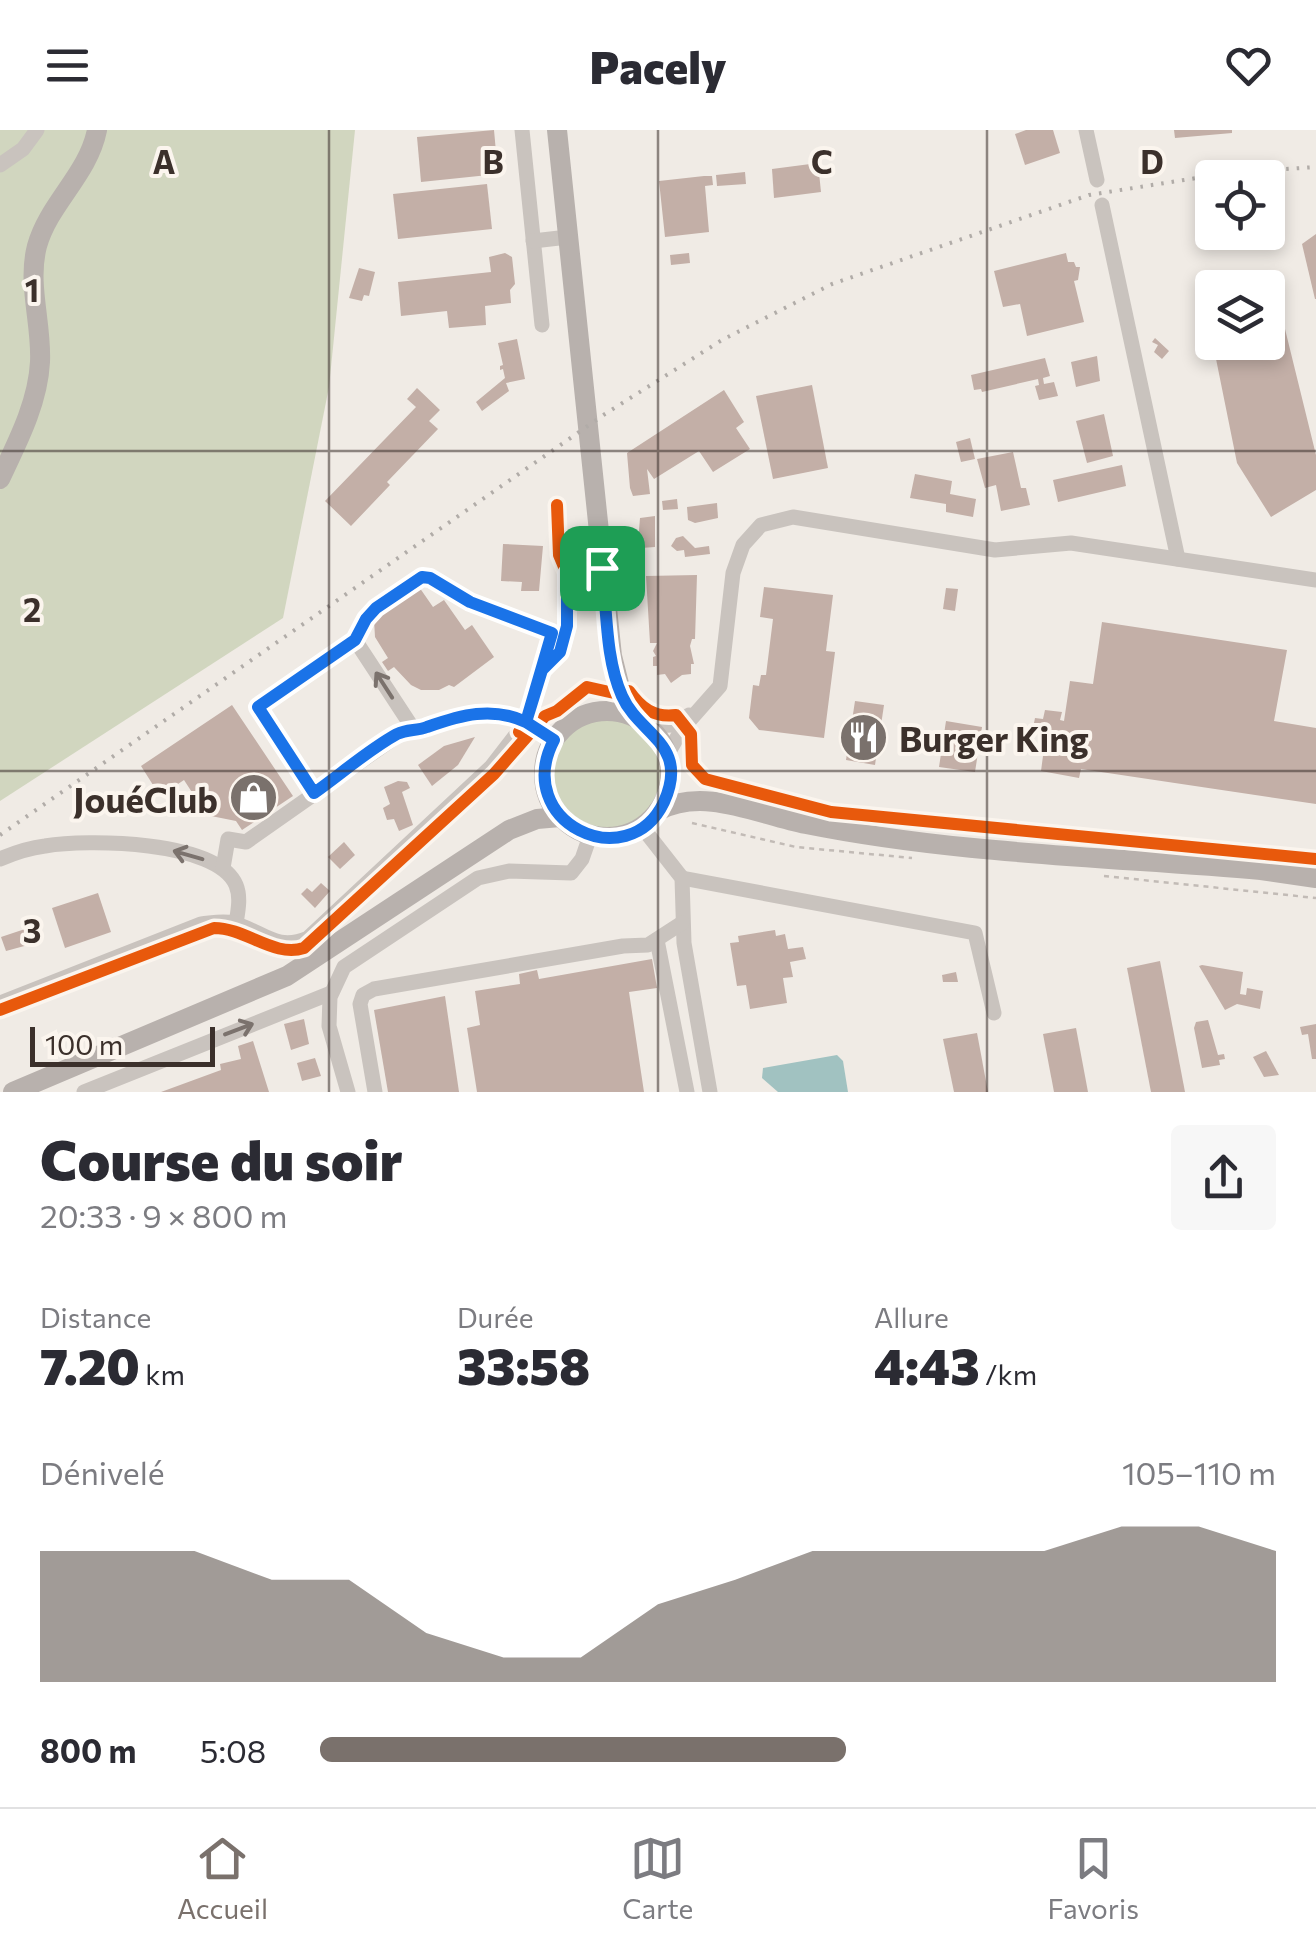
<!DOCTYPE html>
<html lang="fr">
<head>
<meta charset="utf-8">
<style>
  body { margin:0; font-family:Commissioner,sans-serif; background:#f7f7f7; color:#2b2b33; height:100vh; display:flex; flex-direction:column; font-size:38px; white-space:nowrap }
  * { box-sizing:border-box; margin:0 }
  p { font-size:32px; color:#7c7c81 }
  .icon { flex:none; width:55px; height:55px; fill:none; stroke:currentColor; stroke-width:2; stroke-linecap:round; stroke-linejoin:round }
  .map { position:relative; height:962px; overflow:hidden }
  .side { display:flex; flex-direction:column; background:#fff; flex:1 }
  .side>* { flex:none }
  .tools { position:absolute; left:1195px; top:30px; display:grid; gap:20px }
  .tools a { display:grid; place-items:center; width:90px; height:90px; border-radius:10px; background:#fff; box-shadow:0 5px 15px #0003; font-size:50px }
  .scale { position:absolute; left:30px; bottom:25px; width:185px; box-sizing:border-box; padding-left:10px; border:5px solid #3b302b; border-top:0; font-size:28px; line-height:35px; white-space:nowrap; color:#3b302b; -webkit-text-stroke:8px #fbf5ee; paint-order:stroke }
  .pin { position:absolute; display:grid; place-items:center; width:85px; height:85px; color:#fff; margin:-42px; border-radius:20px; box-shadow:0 5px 15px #0006 }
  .round { display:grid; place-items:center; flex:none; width:105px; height:105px; border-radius:10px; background:#f7f7f7 }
  .summary { display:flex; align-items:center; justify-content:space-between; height:170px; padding:0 40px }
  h1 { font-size:55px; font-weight:800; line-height:75px }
  .stats { display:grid; grid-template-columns:repeat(3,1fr); gap:15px; height:170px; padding:10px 40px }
  .stats div { display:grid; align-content:center }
  .stats b { font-size:50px; font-weight:800 }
  .stats small { font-size:28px; font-weight:400 }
  .stats p { font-size:28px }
  .chart { height:280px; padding:20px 40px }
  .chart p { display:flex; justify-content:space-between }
  .chart svg { width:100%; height:180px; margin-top:10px; fill:#7a716c; opacity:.7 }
  ul { padding:0 40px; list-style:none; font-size:32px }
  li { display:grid; grid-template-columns:160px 120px 1fr; align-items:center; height:75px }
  li i { height:25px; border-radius:12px; background:#7a716c }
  header { display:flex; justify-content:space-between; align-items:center; height:130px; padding:0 40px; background:#fff; font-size:45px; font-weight:800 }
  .tab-bar { display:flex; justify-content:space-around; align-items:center; height:140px; border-top:2px solid #e1e1e2; background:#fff; font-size:28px; color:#7c7c81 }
  .tab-bar a { display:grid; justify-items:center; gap:5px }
  .tab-bar .on { color:#7a716c }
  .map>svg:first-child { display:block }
  .green { fill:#d1d6bf }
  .water { fill:#a1c2c1 }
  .building { fill:#c3afa7 }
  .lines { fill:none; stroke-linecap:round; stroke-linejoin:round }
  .path { stroke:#c2bbb6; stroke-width:2.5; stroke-dasharray:5 5; stroke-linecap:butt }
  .minor { stroke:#c9c3be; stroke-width:15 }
  .major { stroke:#b8b1ad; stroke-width:20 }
  .rail { stroke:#b1aca8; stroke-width:4; stroke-dasharray:2.5 8; stroke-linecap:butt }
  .cycleway-casing { stroke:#fbf5ee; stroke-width:19 }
  .cycleway { stroke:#e8590c; stroke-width:12 }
  .oneway { stroke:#7b726d }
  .route-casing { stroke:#fff; stroke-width:20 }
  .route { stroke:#1a73e8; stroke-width:12 }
  .grid { fill:none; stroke:#3b302b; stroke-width:2.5; stroke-opacity:0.55 }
  .labels { text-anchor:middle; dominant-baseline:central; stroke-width:8; stroke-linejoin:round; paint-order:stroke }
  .poi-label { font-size:35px; font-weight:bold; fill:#3b302b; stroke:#fbf5ee; text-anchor:start }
  .grid-label { font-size:32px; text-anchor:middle; font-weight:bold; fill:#3b302b; stroke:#fbf5ee; stroke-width:8; stroke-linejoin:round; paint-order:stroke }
</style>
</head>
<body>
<header><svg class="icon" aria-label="menu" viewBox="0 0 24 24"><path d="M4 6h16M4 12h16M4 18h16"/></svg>Pacely<svg class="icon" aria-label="heart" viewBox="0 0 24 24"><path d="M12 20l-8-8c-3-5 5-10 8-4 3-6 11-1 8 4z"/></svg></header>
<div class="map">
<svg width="1316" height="962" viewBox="0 0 1316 962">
  <rect width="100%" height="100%" fill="#f0ebe5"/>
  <g class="green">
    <path d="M 0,0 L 355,0 L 329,257 L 283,488 L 0,671 Z"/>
    <circle cx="606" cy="644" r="54"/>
  </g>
  <path class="water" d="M 837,925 L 843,931 L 848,962 L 778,962 L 762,948 L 763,938 Z"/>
  <g class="building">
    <path d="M 494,0 L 498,44 L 421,52 L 417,7 Z"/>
    <path d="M 1026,0 L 1053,0 L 1060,23 L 1025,35 L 1015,4 Z"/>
    <path d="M 1174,0 L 1232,0 L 1232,3 L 1175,8 Z"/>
    <path d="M 818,33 L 821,62 L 774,68 L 772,39 Z"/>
    <path d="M 745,42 L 746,54 L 717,56 L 716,45 Z"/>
    <path d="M 704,46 L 712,46 L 713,55 L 705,56 L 709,102 L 665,107 L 659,51 Z"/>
    <path d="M 487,54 L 492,99 L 398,109 L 393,64 Z"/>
    <path d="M 1316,104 L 1316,169 L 1315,169 L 1302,114 Z"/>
    <path d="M 505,123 L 512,127 L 515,154 L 510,160 L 511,173 L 485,176 L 486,195 L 449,198 L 447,181 L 401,186 L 398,152 L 491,142 L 489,127 Z"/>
    <path d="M 689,123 L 690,133 L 671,135 L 670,125 Z"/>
    <path d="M 1066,123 L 1068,132 L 1074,132 L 1076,137 L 1080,137 L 1078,150 L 1074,151 L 1084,192 L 1027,206 L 1020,174 L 1003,177 L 994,141 Z"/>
    <path d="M 359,138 L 375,142 L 369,166 L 364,165 L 362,171 L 349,168 Z"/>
    <path d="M 1285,199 L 1316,325 L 1316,360 L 1271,387 L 1237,333 L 1214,219 L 1236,212 L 1268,212 L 1268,204 Z"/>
    <path d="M 1155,208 L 1169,221 L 1162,229 L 1154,222 L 1158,215 L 1152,212 Z"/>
    <path d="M 517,209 L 525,249 L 506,253 L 509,261 L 482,281 L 476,272 L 505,248 L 503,239 L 500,240 L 500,236 L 503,235 L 498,213 Z"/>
    <path d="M 1097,226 L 1100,251 L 1076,257 L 1071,232 Z"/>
    <path d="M 1045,228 L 1050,246 L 1043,248 L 1044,254 L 1054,252 L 1058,266 L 1039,270 L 1035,256 L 1039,255 L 1038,249 L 982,262 L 981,259 L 974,260 L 971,245 Z"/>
    <path d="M 812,255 L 828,338 L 773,349 L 756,266 Z"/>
    <path d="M 417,258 L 440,280 L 429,291 L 438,299 L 387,352 L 390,355 L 351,396 L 325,371 L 416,277 L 407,269 Z"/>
    <path d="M 724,260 L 744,292 L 736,298 L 750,319 L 713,342 L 699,321 L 654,349 L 647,339 L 650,364 L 633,366 L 630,358 L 627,323 Z"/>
    <path d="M 1104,284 L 1113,326 L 1087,333 L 1076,291 Z"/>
    <path d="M 970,308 L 975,329 L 961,332 L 956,312 Z"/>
    <path d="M 1013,322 L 1021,358 L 1026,358 L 1030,375 L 1001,381 L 996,355 L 985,358 L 977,329 Z"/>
    <path d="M 1122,335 L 1126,356 L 1058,372 L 1053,350 Z"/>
    <path d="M 915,344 L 952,351 L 950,364 L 976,369 L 973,387 L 946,382 L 946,374 L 910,368 Z"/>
    <path d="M 677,369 L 678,379 L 663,380 L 662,371 Z"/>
    <path d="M 717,373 L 718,388 L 695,393 L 688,390 L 687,377 Z"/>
    <path d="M 655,386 L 655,417 L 641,418 L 638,413 L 640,388 Z"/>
    <path d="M 683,406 L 695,418 L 709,416 L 710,424 L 685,427 L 684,420 L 677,421 L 671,416 L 676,408 Z"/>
    <path d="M 503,414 L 543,416 L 539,461 L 521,461 L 522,452 L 501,451 Z"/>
    <path d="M 697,445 L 695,509 L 692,509 L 690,516 L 694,534 L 691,534 L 691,544 L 682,545 L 671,553 L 665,544 L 657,545 L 657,536 L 653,536 L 653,527 L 656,526 L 653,521 L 657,513 L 650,513 L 646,446 Z"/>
    <path d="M 417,454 L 433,477 L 444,470 L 465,500 L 472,495 L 494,527 L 454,557 L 449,555 L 439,560 L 421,560 L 411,555 L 394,537 L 388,541 L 382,532 L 388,528 L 375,507 L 374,490 Z"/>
    <path d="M 764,457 L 833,465 L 826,521 L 835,522 L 824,608 L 759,600 L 749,588 L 753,555 L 759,556 L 761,545 L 766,545 L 773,489 L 760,487 Z"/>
    <path d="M 946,458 L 958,459 L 955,481 L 943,479 Z"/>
    <path d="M 1102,492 L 1287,520 L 1274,591 L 1316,598 L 1316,674 L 1081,639 L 1079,648 L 1041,641 L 1045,611 L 1040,611 L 1042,599 L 1033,598 L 1035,588 L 1043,589 L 1045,580 L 1062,582 L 1060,590 L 1064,591 L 1070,551 L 1093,554 Z"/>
    <path d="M 855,571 L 884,575 L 875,635 L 846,630 Z"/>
    <path d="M 232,575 L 293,666 L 242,700 L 236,691 L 196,683 L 189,675 L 197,670 L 184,650 L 160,666 L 141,636 Z"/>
    <path d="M 946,591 L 982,597 L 975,642 L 939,637 Z"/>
    <path d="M 475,607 L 458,635 L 432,656 L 418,635 L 444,616 Z"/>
    <path d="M 398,651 L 407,652 L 410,658 L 402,662 L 413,695 L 399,701 L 394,689 L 387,690 L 383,678 L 390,674 L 384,657 Z"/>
    <path d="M 344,712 L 355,725 L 340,739 L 328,727 Z"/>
    <path d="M 321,753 L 330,761 L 315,778 L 301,764 L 307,758 L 312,762 Z"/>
    <path d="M 98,763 L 111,802 L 65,818 L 52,778 Z"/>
    <path d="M 34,796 L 39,812 L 6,821 L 1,807 Z"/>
    <path d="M 775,800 L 776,806 L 785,804 L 788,819 L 803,817 L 806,829 L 790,832 L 793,847 L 783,848 L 787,873 L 750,879 L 746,855 L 737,856 L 730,813 L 739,812 L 738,806 Z"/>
    <path d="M 652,829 L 657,858 L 629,862 L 644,962 L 477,962 L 467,898 L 480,895 L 475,861 L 520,854 L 519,844 L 537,840 L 539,849 Z"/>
    <path d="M 1160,831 L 1185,962 L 1151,962 L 1127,838 Z"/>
    <path d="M 1202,835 L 1243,842 L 1240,864 L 1246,865 L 1247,858 L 1263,861 L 1260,879 L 1237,874 L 1225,880 L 1199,836 Z"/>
    <path d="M 956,842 L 958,852 L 943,852 L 942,845 Z"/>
    <path d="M 445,866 L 459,962 L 388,962 L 374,880 Z"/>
    <path d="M 304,889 L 309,914 L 291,920 L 284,894 Z"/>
    <path d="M 1208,890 L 1218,925 L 1224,924 L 1225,929 L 1219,930 L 1220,935 L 1202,938 L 1194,898 L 1196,892 Z"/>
    <path d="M 1316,894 L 1316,929 L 1312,929 L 1308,904 L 1302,905 L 1300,897 Z"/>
    <path d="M 1076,898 L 1088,962 L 1054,962 L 1043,904 Z"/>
    <path d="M 977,903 L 988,962 L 954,962 L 943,909 Z"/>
    <path d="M 253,911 L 269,962 L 161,962 L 221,940 L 220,934 L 241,929 L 238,916 Z"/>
    <path d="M 1266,921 L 1279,945 L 1264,947 L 1253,927 Z"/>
    <path d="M 315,928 L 321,946 L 302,951 L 297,933 Z"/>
  </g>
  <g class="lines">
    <g class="path">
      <path d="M 692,693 L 796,717 L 912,728"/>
      <path d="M 1104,746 L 1316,768"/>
    </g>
    <g class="minor">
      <path d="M 522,0 L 542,195"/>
      <path d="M 1086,0 L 1097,50"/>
      <path d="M 0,35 L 23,19 L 37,0"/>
      <path d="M 1102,75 L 1178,429"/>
      <path d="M 533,111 L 568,107"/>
      <path d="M 567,444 L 602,437"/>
      <path d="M 355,510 L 414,600"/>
      <path d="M 648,596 L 673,595 L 689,585"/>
      <path d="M 667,625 L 682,599 L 720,556 L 733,443 L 743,415 L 761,395 L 793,387 L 995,420 L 1071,413 L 1316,450"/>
      <path d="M 314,663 L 258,577 L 355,510 L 366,489 L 376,478 L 422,447 L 430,448 L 470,472 L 552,503 L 542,540"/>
      <path d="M 642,697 L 682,748 L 684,813 L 710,962"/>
      <path d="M 0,729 C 14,723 29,718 45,716 C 86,709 217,710 236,755 C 241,767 238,781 236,793"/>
      <path d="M 223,738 L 228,709 L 246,712 L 404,601 C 424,599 439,590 457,586 C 495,577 523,589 554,610"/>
      <path d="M 682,748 L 975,803 L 994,883"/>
      <path d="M 657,810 L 687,962"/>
      <path d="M 0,873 L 201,794 C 212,793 223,790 233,793 C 263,801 276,822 308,808 L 491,637 L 526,592 L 542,540 L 560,523 L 567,496 L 567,444 L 559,425 L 557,375"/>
      <path d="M 84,962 L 331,863"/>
      <path d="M 348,962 L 329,896 L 330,867 L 344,837 L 478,748 L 509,741 L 571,743 L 582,729 L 590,706"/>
      <path d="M 375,962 L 360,874 L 363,865 L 374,859 L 623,816 L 648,815 L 682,793"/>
    </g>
    <g class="major">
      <path d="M 557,0 L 612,526 L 622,566 L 640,590"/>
      <path d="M 0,349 C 17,313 38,273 40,232 C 42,194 27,154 37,116 C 49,73 88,45 97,0"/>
      <circle cx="607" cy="644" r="63"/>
      <path d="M 658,681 C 704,656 759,685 806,694 C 955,724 1110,727 1261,740 L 1316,748"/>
      <path d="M 13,962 L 287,846 L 509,700 L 537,689 L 560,687"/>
    </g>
    <path class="rail" d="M 0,705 L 605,284 L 722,210 L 832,154 L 1089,65 L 1228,43 L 1316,37"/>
    <defs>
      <g id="cycleway">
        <path d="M 519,602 L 526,592 L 542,540 L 560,523 L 567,496 L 567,444 L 559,425 L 557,375"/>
        <path d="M 0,880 L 214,798 C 246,798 274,828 304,818 L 494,644 L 545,586 L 557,581 L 587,557 L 614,563 L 629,561 C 641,578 654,588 676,585 L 691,604 L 692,635 L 705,649 L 831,682 L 1316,729"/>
      </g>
    </defs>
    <use href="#cycleway" class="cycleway-casing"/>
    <use href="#cycleway" class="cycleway"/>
  </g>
  <defs><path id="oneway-shaft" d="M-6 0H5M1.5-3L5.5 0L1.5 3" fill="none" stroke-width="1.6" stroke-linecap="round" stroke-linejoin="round" transform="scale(2.5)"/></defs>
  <g class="oneway">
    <use href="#oneway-shaft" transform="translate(384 555) rotate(-123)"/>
    <use href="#oneway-shaft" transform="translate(188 725) rotate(-164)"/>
    <use href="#oneway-shaft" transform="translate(239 899) rotate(-21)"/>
  </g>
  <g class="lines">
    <defs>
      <path id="route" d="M 602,438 L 567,444 L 567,496 L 560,522 L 542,540 L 526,592 C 492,576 461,585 427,597 C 417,601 407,599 397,604 C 368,620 341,644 314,663 L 258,577 L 355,510 L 366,489 L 376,478 L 422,447 L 430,448 L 470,472 L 552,503 L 526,592 L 554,610 C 511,692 628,748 664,672 C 690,614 639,605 622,566 C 605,528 607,478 602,438"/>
    </defs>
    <use href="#route" class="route-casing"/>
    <use href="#route" class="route"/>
  </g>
  <path class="grid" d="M 329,0 L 329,962M 658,0 L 658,962M 987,0 L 987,962M 0,321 L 1316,321M 0,641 L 1316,641"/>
  <defs>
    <symbol id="restaurant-disc" viewBox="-11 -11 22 22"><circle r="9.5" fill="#7a716c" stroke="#fbf5ee"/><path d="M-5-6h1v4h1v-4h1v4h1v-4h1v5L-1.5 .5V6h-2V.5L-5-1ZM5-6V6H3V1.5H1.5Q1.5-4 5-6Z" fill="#fff"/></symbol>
    <symbol id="shop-disc" viewBox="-11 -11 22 22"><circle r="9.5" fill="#7a716c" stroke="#fbf5ee"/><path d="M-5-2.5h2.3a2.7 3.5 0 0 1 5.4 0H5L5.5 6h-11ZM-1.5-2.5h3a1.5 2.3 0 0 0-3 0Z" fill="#fff"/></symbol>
  </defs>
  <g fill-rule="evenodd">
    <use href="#restaurant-disc" x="836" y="580" width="55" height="55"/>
    <use href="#shop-disc" x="226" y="640" width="55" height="55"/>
  </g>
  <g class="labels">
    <g class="poi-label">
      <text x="899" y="607">Burger King</text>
      <text x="218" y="668" text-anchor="end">JouéClub</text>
    </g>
  </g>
  <g class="grid-label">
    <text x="164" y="44">A</text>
    <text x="493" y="44">B</text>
    <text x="822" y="44">C</text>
    <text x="1152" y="44">D</text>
    <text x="32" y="172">1</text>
    <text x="32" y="492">2</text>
    <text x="32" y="813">3</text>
  </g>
</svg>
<div class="tools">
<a><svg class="icon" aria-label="locate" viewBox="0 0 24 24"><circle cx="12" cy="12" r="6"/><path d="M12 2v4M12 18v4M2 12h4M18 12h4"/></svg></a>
<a><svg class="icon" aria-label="layers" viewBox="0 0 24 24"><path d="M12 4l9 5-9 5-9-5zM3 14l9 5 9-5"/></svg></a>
</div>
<div class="scale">100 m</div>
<div class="pin" style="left:602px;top:438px;background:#1e9e55"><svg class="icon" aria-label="arrive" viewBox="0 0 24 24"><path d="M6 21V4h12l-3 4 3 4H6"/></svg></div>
</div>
<section class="side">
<div class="summary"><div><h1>Course du soir</h1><p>20:33 · 9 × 800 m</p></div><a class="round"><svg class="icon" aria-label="share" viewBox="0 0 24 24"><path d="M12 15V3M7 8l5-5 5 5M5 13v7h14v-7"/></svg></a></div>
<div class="stats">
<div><p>Distance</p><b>7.20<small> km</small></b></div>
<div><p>Durée</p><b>33:58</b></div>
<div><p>Allure</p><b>4:43<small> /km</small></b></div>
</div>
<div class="chart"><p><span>Dénivelé</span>105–110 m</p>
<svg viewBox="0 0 160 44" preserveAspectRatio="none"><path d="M0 44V12L10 12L20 12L30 19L40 19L50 32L60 38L70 38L80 25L90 19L100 12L110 12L120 12L130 12L140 6L150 6L160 12V44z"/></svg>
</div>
<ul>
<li><b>800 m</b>5:08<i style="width:55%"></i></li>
</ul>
</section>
<nav class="tab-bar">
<a class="on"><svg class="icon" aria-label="home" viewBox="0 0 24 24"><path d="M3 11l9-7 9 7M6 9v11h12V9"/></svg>Accueil</a>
<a><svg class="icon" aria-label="map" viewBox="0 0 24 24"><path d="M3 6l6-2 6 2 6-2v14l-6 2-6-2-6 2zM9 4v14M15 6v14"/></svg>Carte</a>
<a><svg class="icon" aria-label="saved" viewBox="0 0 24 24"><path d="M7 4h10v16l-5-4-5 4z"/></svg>Favoris</a>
</nav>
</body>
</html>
